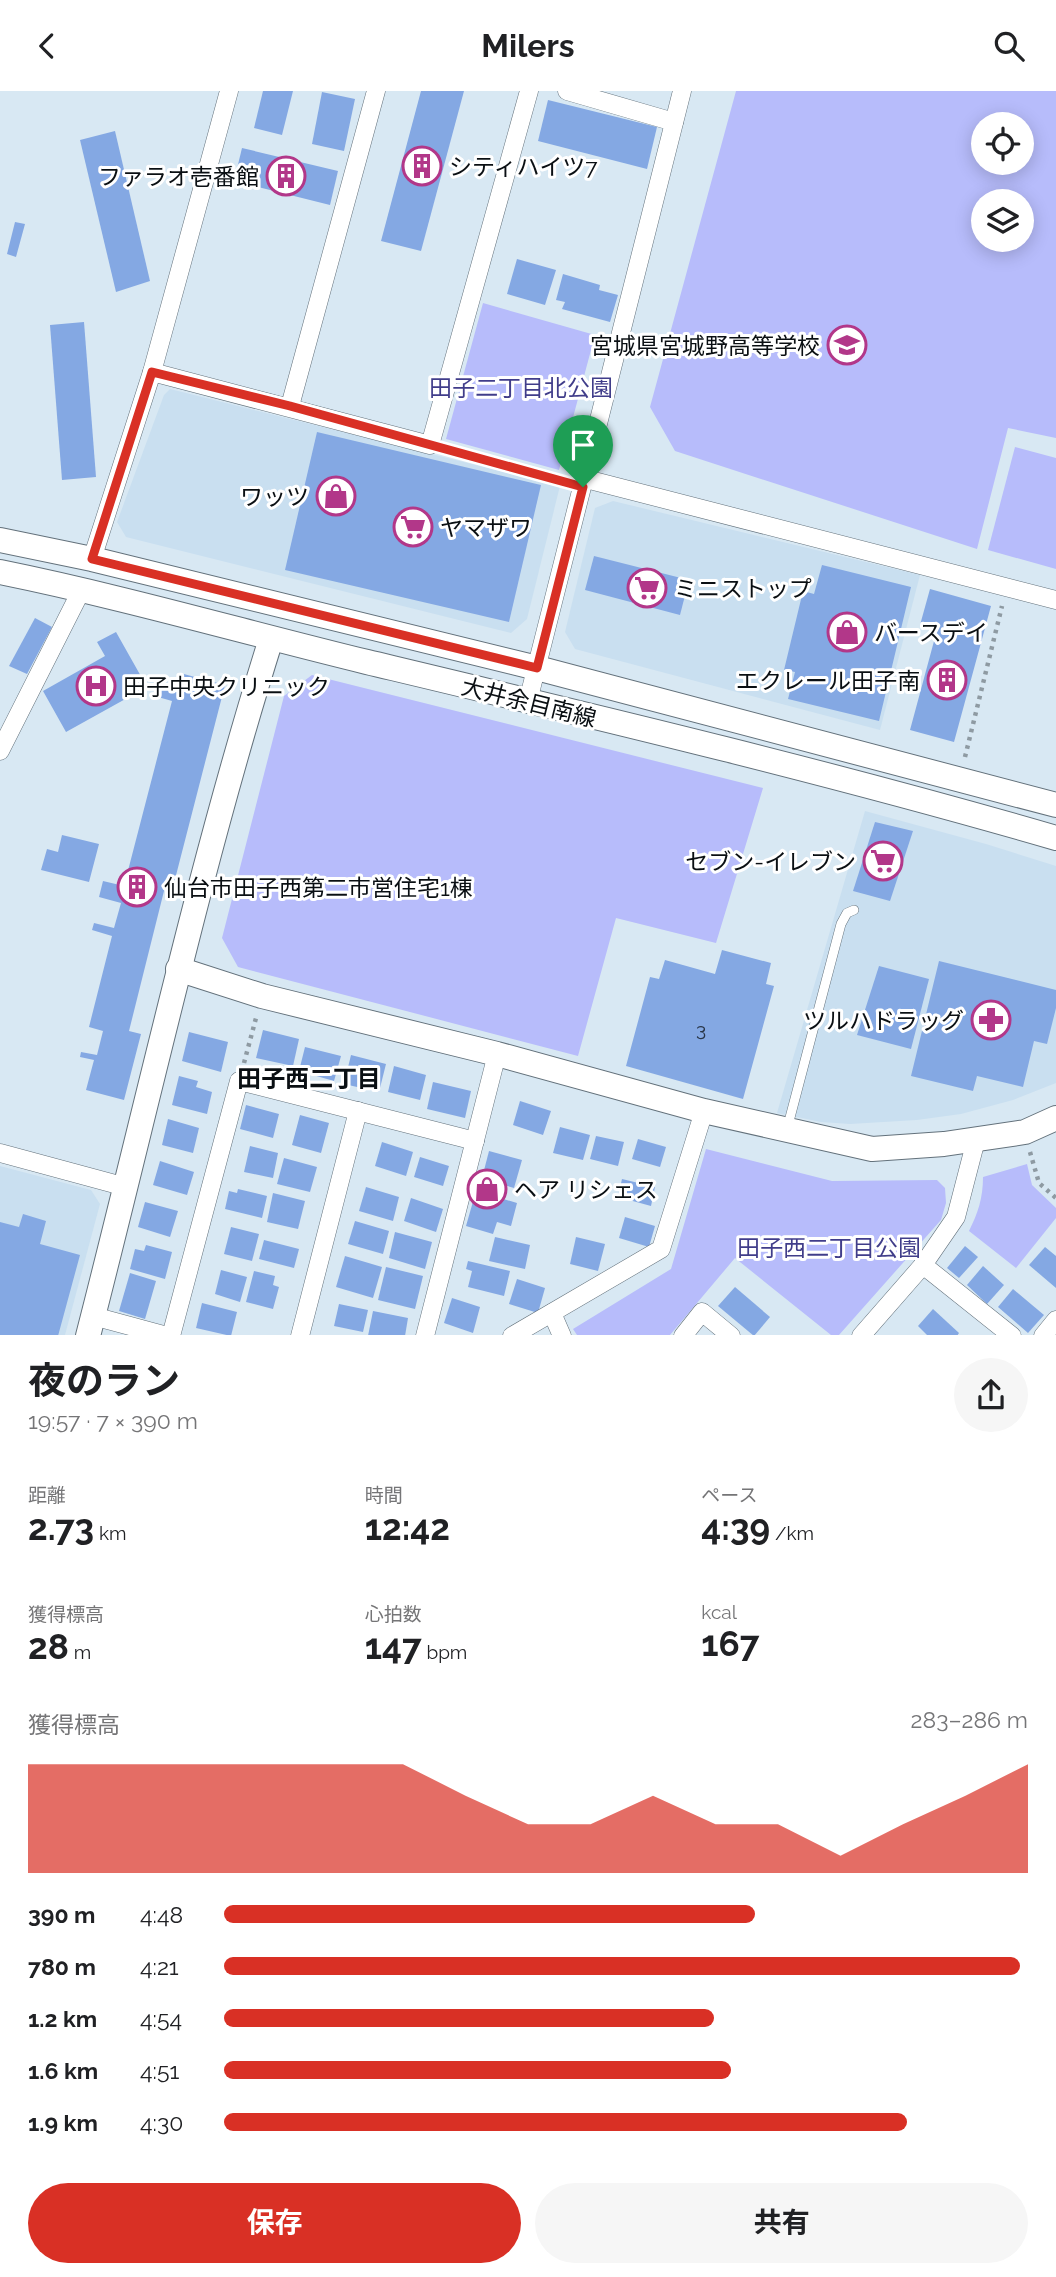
<!DOCTYPE html>
<html lang="ja">
<head>
<meta charset="utf-8">
<style>
  body { margin:0; font-family:Raleway,"Noto Sans JP",sans-serif; background:#f6f6f6; color:#202124; height:100vh; display:flex; flex-direction:column; font-size:26px; white-space:nowrap }
  * { box-sizing:border-box; margin:0 }
  p { font-size:23px; color:#757577 }
  .icon { flex:none; width:38px; height:38px; fill:none; stroke:currentColor; stroke-width:2; stroke-linecap:round; stroke-linejoin:round }
  .map { position:relative; height:1244px; overflow:hidden }
  .panel { display:flex; flex-direction:column; background:#fff; flex:1 }
  .panel>* { flex:none }
  .buttons { position:absolute; left:971px; top:21px; display:grid; gap:14px }
  .buttons a { display:grid; place-items:center; width:63px; height:63px; border-radius:50%; background:#fff; box-shadow:0 4px 18px #0003; font-size:35px }
  .pin { position:absolute; display:grid; place-items:center; width:60px; height:60px; color:#fff; margin:-72px -30px; border-radius:50% 50% 50% 0; rotate:-45deg; box-shadow:0 0 7px #0007 }
  .pin .icon { rotate:45deg }
  .round { display:grid; place-items:center; flex:none; width:74px; height:74px; border-radius:37px; background:#f6f6f6 }
  .overview { display:flex; align-items:center; justify-content:space-between; height:119px; padding:0 28px }
  h1 { font-size:38px; font-weight:700; line-height:52px }
  .stats { display:grid; grid-template-columns:repeat(3,1fr); gap:10px; height:119px; padding:7px 28px }
  .stats div { display:grid; align-content:center }
  .stats b { font-size:35px; font-weight:700 }
  .stats small { font-size:19px; font-weight:400 }
  .stats p { font-size:19px }
  .chart { height:196px; padding:14px 28px }
  .chart p { display:flex; justify-content:space-between }
  .chart svg { width:100%; height:126px; margin-top:7px; fill:#d93025; opacity:.7 }
  .cta { display:flex; gap:14px; margin-top:auto; padding:14px 28px }
  .cta a { flex:1; height:80px; border-radius:42px; background:#d93025; color:#fff; font-size:28px; font-weight:700; line-height:80px; text-align:center }
  .cta a+a { background:#f6f6f6; color:#202124 }
  ul { padding:0 28px; list-style:none; font-size:23px }
  li { display:grid; grid-template-columns:112px 84px 1fr; align-items:center; height:52px }
  li i { height:18px; border-radius:9px; background:#d93025 }
  header { display:flex; justify-content:space-between; align-items:center; height:91px; padding:0 28px; background:#fff; font-size:32px; font-weight:700 }
  .map>svg:first-child { display:block }
  .built { fill:#c9dff0 }
  .green { fill:#b7bcfb; fill-rule:evenodd }
  .building { fill:#84a8e3 }
  .lines { fill:none; stroke-linecap:round; stroke-linejoin:round }
  .lane-casing { stroke:#63717b; stroke-width:10 }
  .street-casing { stroke:#63717b; stroke-width:19 }
  .secondary-casing { stroke:#63717b; stroke-width:26 }
  .path { stroke:#8e9aa2; stroke-width:4.5; stroke-dasharray:3.5 5; stroke-linecap:butt }
  .lane { stroke:#fff; stroke-width:9 }
  .street { stroke:#fff; stroke-width:18 }
  .secondary { stroke:#fff; stroke-width:24 }
  .route-casing { stroke:#fff; stroke-width:14 }
  .route { stroke:#d93025; stroke-width:9 }
  .labels { text-anchor:middle; dominant-baseline:central; stroke-width:6; stroke-linejoin:round; paint-order:stroke }
  .number-label { font-size:19px; fill:#283547 }
  .poi-label { font-size:23px; fill:#0a0f13; stroke:#fff; text-anchor:start }
  .park-label { font-size:23px; fill:#403d8a; stroke:#fff }
  .street-label { font-size:23px; fill:#0a0f13; stroke:#fff }
  .neighbourhood-label { font-size:24px; font-weight:bold; fill:#0a0f13; stroke:#fff }
</style>
</head>
<body>
<header><svg class="icon" aria-label="back" viewBox="0 0 24 24"><path d="M15 5l-7 7 7 7"/></svg>Milers<svg class="icon" aria-label="search" viewBox="0 0 24 24"><circle cx="10" cy="10" r="6"/><path d="M15 15l6 6"/></svg></header>
<div class="map">
<svg width="1056" height="1245" viewBox="0 0 1056 1245">
  <rect width="100%" height="100%" fill="#d8e8f3"/>
  <g class="built">
    <path d="M 170,298 L 560,395 L 527,528 L 511,542 L 126,446 L 117,431 L 164,304 Z"/>
    <path d="M 613,410 L 920,484 L 880,639 L 575,558 L 565,541 L 595,417 Z"/>
    <path d="M 865,720 L 986,753 L 1056,775 L 1056,992 L 1013,1009 L 961,1023 L 917,1029 L 850,1033 L 821,1031 L 777,1022 Z"/>
    <path d="M 0,1075 L 91,1099 L 100,1113 L 65,1244 L 0,1244 Z"/>
  </g>
  <g class="green">
    <path d="M 736,0 L 1056,0 L 1056,347 L 1008,337 L 977,458 L 675,360 L 650,316 ZM 1022,33 L 1022,72 L 984,72 L 984,33 ZM 1022,110 L 1022,149 L 984,149 L 984,110 Z"/>
    <path d="M 483,212 L 595,244 L 559,379 L 446,348 Z"/>
    <path d="M 1015,356 L 1056,367 L 1056,478 L 988,459 Z"/>
    <path d="M 312,584 L 763,697 L 716,852 L 616,827 L 578,965 L 238,876 L 222,847 L 284,605 Z"/>
    <path d="M 706,1058 L 832,1090 L 937,1089 L 945,1097 L 946,1112 L 941,1129 L 839,1244 L 831,1244 L 735,1167 L 670,1244 L 577,1244 L 573,1238 L 671,1178 Z"/>
    <path d="M 1027,1073 L 1032,1094 L 1056,1117 L 1056,1127 L 1016,1177 L 969,1140 C 978,1122 983,1107 983,1086 Z"/>
  </g>
  <g class="building">
    <path d="M 263,0 L 293,0 L 282,44 L 254,37 Z"/>
    <path d="M 421,0 L 464,0 L 421,160 L 381,150 Z"/>
    <path d="M 322,1 L 355,8 L 344,60 L 312,53 Z"/>
    <path d="M 548,9 L 657,36 L 647,78 L 538,50 Z"/>
    <path d="M 115,40 L 150,190 L 116,201 L 80,49 Z"/>
    <path d="M 242,57 L 338,80 L 330,114 L 234,90 Z"/>
    <path d="M 15,131 L 25,133 L 16,166 L 7,163 Z"/>
    <path d="M 517,168 L 556,179 L 545,214 L 507,203 Z"/>
    <path d="M 563,183 L 600,194 L 599,199 L 618,204 L 610,231 L 562,218 L 565,211 L 556,209 Z"/>
    <path d="M 84,231 L 96,386 L 62,389 L 50,234 Z"/>
    <path d="M 317,341 L 541,394 L 509,531 L 285,479 Z"/>
    <path d="M 594,465 L 689,489 L 680,524 L 585,499 Z"/>
    <path d="M 822,474 L 911,496 L 879,630 L 788,608 L 795,581 L 784,579 L 803,500 L 814,503 Z"/>
    <path d="M 930,498 L 991,515 L 954,651 L 910,639 L 937,539 L 920,534 Z"/>
    <path d="M 35,527 L 52,536 L 27,583 L 9,575 Z"/>
    <path d="M 116,541 L 147,596 L 66,641 L 43,600 L 105,565 L 97,551 Z"/>
    <path d="M 180,582 L 225,594 L 173,796 L 165,796 L 129,940 L 141,943 L 124,1009 L 86,999 L 94,969 L 80,966 L 81,961 L 97,964 L 103,940 L 89,936 L 112,845 L 92,839 L 94,832 L 114,837 L 121,812 L 99,806 L 103,790 L 124,795 L 172,610 L 158,606 L 160,597 L 174,601 Z"/>
    <path d="M 875,731 L 913,740 L 890,810 L 853,800 Z"/>
    <path d="M 62,744 L 99,753 L 89,791 L 41,779 L 47,758 L 58,761 Z"/>
    <path d="M 722,859 L 771,872 L 766,893 L 774,895 L 743,1008 L 626,975 L 650,886 L 659,888 L 665,869 L 715,883 Z"/>
    <path d="M 939,870 L 1056,899 L 1056,917 L 1047,953 L 1034,950 L 1023,996 L 977,985 L 973,1000 L 911,985 Z"/>
    <path d="M 879,875 L 929,888 L 911,958 L 857,944 Z"/>
    <path d="M 263,939 L 299,948 L 293,975 L 256,967 Z"/>
    <path d="M 189,941 L 228,951 L 221,981 L 182,970 Z"/>
    <path d="M 305,956 L 341,965 L 334,990 L 299,980 Z"/>
    <path d="M 351,964 L 386,973 L 379,1001 L 344,993 Z"/>
    <path d="M 394,975 L 426,984 L 420,1009 L 388,1001 Z"/>
    <path d="M 179,985 L 198,990 L 196,996 L 212,1001 L 207,1023 L 172,1014 Z"/>
    <path d="M 433,991 L 471,1000 L 465,1027 L 427,1018 Z"/>
    <path d="M 520,1010 L 551,1020 L 543,1044 L 513,1034 Z"/>
    <path d="M 246,1014 L 279,1023 L 273,1047 L 240,1038 Z"/>
    <path d="M 300,1024 L 329,1032 L 321,1062 L 292,1054 Z"/>
    <path d="M 168,1028 L 199,1037 L 193,1062 L 162,1054 Z"/>
    <path d="M 560,1036 L 590,1044 L 583,1069 L 553,1062 Z"/>
    <path d="M 596,1045 L 624,1051 L 618,1075 L 590,1068 Z"/>
    <path d="M 638,1048 L 666,1056 L 660,1076 L 632,1068 Z"/>
    <path d="M 382,1051 L 413,1061 L 406,1085 L 375,1075 Z"/>
    <path d="M 250,1055 L 278,1062 L 273,1087 L 244,1081 Z"/>
    <path d="M 489,1060 L 522,1069 L 514,1097 L 482,1087 Z"/>
    <path d="M 420,1066 L 449,1075 L 443,1095 L 414,1086 Z"/>
    <path d="M 284,1067 L 317,1076 L 310,1101 L 277,1093 Z"/>
    <path d="M 160,1070 L 194,1081 L 187,1104 L 153,1094 Z"/>
    <path d="M 622,1088 L 655,1096 L 651,1115 L 618,1106 Z"/>
    <path d="M 366,1096 L 399,1106 L 393,1130 L 359,1120 Z"/>
    <path d="M 238,1098 L 267,1105 L 262,1127 L 225,1118 L 229,1100 L 237,1102 Z"/>
    <path d="M 476,1100 L 517,1112 L 511,1135 L 497,1131 L 493,1143 L 466,1135 Z"/>
    <path d="M 273,1102 L 305,1110 L 298,1138 L 267,1131 Z"/>
    <path d="M 411,1107 L 443,1118 L 436,1141 L 404,1130 Z"/>
    <path d="M 145,1111 L 178,1120 L 170,1146 L 138,1136 Z"/>
    <path d="M 23,1123 L 46,1130 L 40,1153 L 80,1164 L 58,1245 L 0,1245 L 0,1131 L 19,1136 Z"/>
    <path d="M 625,1126 L 655,1135 L 649,1156 L 619,1147 Z"/>
    <path d="M 355,1130 L 389,1140 L 383,1163 L 348,1153 Z"/>
    <path d="M 231,1136 L 259,1143 L 252,1170 L 224,1163 Z"/>
    <path d="M 395,1141 L 432,1151 L 425,1178 L 389,1167 Z"/>
    <path d="M 495,1146 L 530,1154 L 525,1178 L 489,1170 Z"/>
    <path d="M 576,1146 L 605,1153 L 598,1180 L 570,1173 Z"/>
    <path d="M 264,1149 L 299,1158 L 294,1177 L 259,1168 Z"/>
    <path d="M 146,1154 L 172,1161 L 165,1188 L 130,1178 L 135,1158 L 144,1160 Z"/>
    <path d="M 965,1155 L 978,1166 L 959,1187 L 947,1177 Z"/>
    <path d="M 1045,1156 L 1056,1165 L 1056,1197 L 1029,1174 Z"/>
    <path d="M 345,1165 L 382,1176 L 373,1207 L 336,1196 Z"/>
    <path d="M 468,1170 L 510,1180 L 504,1205 L 468,1196 L 472,1180 L 466,1178 Z"/>
    <path d="M 983,1175 L 1004,1194 L 987,1213 L 967,1194 Z"/>
    <path d="M 386,1176 L 423,1185 L 415,1218 L 378,1209 Z"/>
    <path d="M 221,1179 L 247,1186 L 240,1211 L 215,1203 Z"/>
    <path d="M 254,1180 L 275,1185 L 273,1194 L 279,1196 L 273,1218 L 246,1211 Z"/>
    <path d="M 130,1182 L 156,1190 L 145,1228 L 119,1220 Z"/>
    <path d="M 517,1188 L 545,1197 L 538,1222 L 509,1213 Z"/>
    <path d="M 735,1196 L 770,1226 L 754,1245 L 718,1215 Z"/>
    <path d="M 1013,1198 L 1044,1224 L 1028,1242 L 998,1216 Z"/>
    <path d="M 452,1207 L 480,1216 L 473,1242 L 444,1232 Z"/>
    <path d="M 202,1212 L 237,1221 L 231,1245 L 196,1237 Z"/>
    <path d="M 339,1213 L 368,1219 L 363,1241 L 334,1235 Z"/>
    <path d="M 933,1218 L 959,1242 L 957,1245 L 928,1245 L 918,1235 Z"/>
    <path d="M 373,1220 L 408,1227 L 405,1245 L 368,1245 Z"/>
  </g>
  <g class="lines">
    <defs>
      <path id="lane" d="M 787,1038 L 841,833 L 847,822 L 854,819"/>
      <g id="street">
        <path d="M 567,0 L 674,31"/>
        <path d="M 152,281 L 430,354 L 529,0"/>
        <path d="M 290,315 L 376,0"/>
        <path d="M 586,388 L 1056,509"/>
        <path d="M 92,468 L 152,281 L 229,0"/>
        <path d="M 528,610 L 682,0"/>
        <path d="M 0,660 L 82,498"/>
        <path d="M 0,1062 L 126,1096"/>
        <path d="M 923,1174 L 1012,1245"/>
        <path d="M 552,1222 L 562,1245"/>
        <path d="M 93,1225 L 167,1245"/>
        <path d="M 171,1245 L 239,990 L 475,1050"/>
        <path d="M 300,1245 L 358,1020"/>
        <path d="M 425,1245 L 497,963"/>
        <path d="M 512,1245 L 661,1158 L 704,1020"/>
        <path d="M 683,1245 L 702,1221 L 731,1245"/>
        <path d="M 861,1245 L 923,1174 L 956,1126 L 976,1049"/>
        <path d="M 1043,1245 L 1056,1229"/>
      </g>
      <g id="secondary">
        <path d="M 0,449 L 92,468 L 537,577 L 1056,714"/>
        <path d="M 0,481 C 123,506 244,541 367,571 C 597,626 829,681 1056,747"/>
        <path d="M 178,878 L 262,905 L 497,963 L 704,1020 L 872,1058 L 944,1053 L 1025,1041 L 1056,1027"/>
        <path d="M 88,1245 C 148,1012 199,777 271,548"/>
      </g>
    </defs>
    <use href="#lane" class="lane-casing"/>
    <use href="#street" class="street-casing"/>
    <use href="#secondary" class="secondary-casing"/>
    <g class="path">
      <path d="M 446,358 L 566,391"/>
      <path d="M 965,666 L 1002,515"/>
      <path d="M 244,972 L 256,927"/>
      <path d="M 1030,1061 L 1039,1092 L 1056,1107"/>
    </g>
    <use href="#lane" class="lane"/>
    <use href="#street" class="street"/>
    <use href="#secondary" class="secondary"/>
  </g>
  <g class="lines">
    <defs>
      <path id="route" d="M 152,281 L 290,315 L 583,396 L 537,577 L 92,468 Z"/>
    </defs>
    <use href="#route" class="route-casing"/>
    <use href="#route" class="route"/>
  </g>
  <defs>
    <symbol id="building-ring" viewBox="-11 -11 22 22"><circle r="9.5" fill="#fff" stroke="#b23789" stroke-width="1.5"/><path d="M-4-6H4V6H1V3H-1V6H-4ZM-2.5-4.3h1.7v1.8h-1.7ZM.8-4.3h1.7v1.8H.8ZM-2.5-1h1.7V.8h-1.7ZM.8-1h1.7V.8H.8Z" fill="#b23789"/></symbol>
    <symbol id="school-ring" viewBox="-11 -11 22 22"><circle r="9.5" fill="#fff" stroke="#b23789" stroke-width="1.5"/><path d="M0-5L7-2L0 1L-7-2ZM-4 1L0 2.5L4 1V4Q0 6-4 4Z" fill="#b23789"/></symbol>
    <symbol id="shop-ring" viewBox="-11 -11 22 22"><circle r="9.5" fill="#fff" stroke="#b23789" stroke-width="1.5"/><path d="M-5-2.5h2.3a2.7 3.5 0 0 1 5.4 0H5L5.5 6h-11ZM-1.5-2.5h3a1.5 2.3 0 0 0-3 0Z" fill="#b23789"/></symbol>
    <symbol id="supermarket-ring" viewBox="-11 -11 22 22"><circle r="9.5" fill="#fff" stroke="#b23789" stroke-width="1.5"/><path d="M-6-5.5h2.5l.6 2H6L4.5 2H-2.5L-4.4-4H-6ZM-1.5 3.2a1.3 1.3 0 1 0 .1 0ZM3 3.2a1.3 1.3 0 1 0 .1 0Z" fill="#b23789"/></symbol>
    <symbol id="hospital-ring" viewBox="-11 -11 22 22"><circle r="9.5" fill="#fff" stroke="#b23789" stroke-width="1.5"/><path d="M-5-5h3v3.5h4V-5h3V5h-3V1.5h-4V5h-3Z" fill="#b23789"/></symbol>
    <symbol id="pharmacy-ring" viewBox="-11 -11 22 22"><circle r="9.5" fill="#fff" stroke="#b23789" stroke-width="1.5"/><path d="M-2-6h4v4h4v4h-4v4h-4v-4h-4v-4h4Z" fill="#b23789"/></symbol>
  </defs>
  <g fill-rule="evenodd">
    <use href="#building-ring" x="400" y="53" width="44" height="44"/>
    <use href="#building-ring" x="264" y="63" width="44" height="44"/>
    <use href="#school-ring" x="825" y="232" width="44" height="44"/>
    <use href="#shop-ring" x="314" y="383" width="44" height="44"/>
    <use href="#supermarket-ring" x="391" y="414" width="44" height="44"/>
    <use href="#supermarket-ring" x="625" y="475" width="44" height="44"/>
    <use href="#shop-ring" x="825" y="519" width="44" height="44"/>
    <use href="#building-ring" x="925" y="567" width="44" height="44"/>
    <use href="#hospital-ring" x="74" y="573" width="44" height="44"/>
    <use href="#supermarket-ring" x="861" y="748" width="44" height="44"/>
    <use href="#building-ring" x="115" y="774" width="44" height="44"/>
    <use href="#pharmacy-ring" x="969" y="907" width="44" height="44"/>
    <use href="#shop-ring" x="465" y="1076" width="44" height="44"/>
  </g>
  <g class="labels">
    <g class="number-label">
      <text x="701" y="938">3</text>
    </g>
    <g class="poi-label">
      <text x="449" y="75">シティハイツ7</text>
      <text x="259" y="85" text-anchor="end">ファラオ壱番館</text>
      <text x="820" y="254" text-anchor="end">宮城県宮城野高等学校</text>
      <text x="309" y="405" text-anchor="end">ワッツ</text>
      <text x="440" y="436">ヤマザワ</text>
      <text x="674" y="497">ミニストップ</text>
      <text x="874" y="541">バースデイ</text>
      <text x="920" y="589" text-anchor="end">エクレール田子南</text>
      <text x="123" y="595">田子中央クリニック</text>
      <text x="856" y="770" text-anchor="end">セブン-イレブン</text>
      <text x="164" y="796">仙台市田子西第二市営住宅1棟</text>
      <text x="964" y="929" text-anchor="end">ツルハドラッグ</text>
      <text x="514" y="1098">ヘア リシェス</text>
    </g>
    <g class="park-label">
      <text x="521" y="296">田子二丁目北公園</text>
      <text x="829" y="1156">田子西二丁目公園</text>
    </g>
    <g class="street-label">
      <text transform="translate(529 611) rotate(14)">大井余目南線</text>
    </g>
    <g class="neighbourhood-label">
      <text x="309" y="987">田子西二丁目</text>
    </g>
  </g>
</svg>
<div class="buttons">
<a><svg class="icon" aria-label="locate" viewBox="0 0 24 24"><circle cx="12" cy="12" r="6"/><path d="M12 2v4M12 18v4M2 12h4M18 12h4"/></svg></a>
<a><svg class="icon" aria-label="layers" viewBox="0 0 24 24"><path d="M12 4l9 5-9 5-9-5zM3 14l9 5 9-5"/></svg></a>
</div>
<div class="pin" style="left:583px;top:396px;background:#1e9e55"><svg class="icon" aria-label="arrive" viewBox="0 0 24 24"><path d="M6 21V4h12l-3 4 3 4H6"/></svg></div>
</div>
<section class="panel">
<div class="overview"><div><h1>夜のラン</h1><p>19:57 · 7 × 390 m</p></div><a class="round"><svg class="icon" aria-label="share" viewBox="0 0 24 24"><path d="M12 15V3M7 8l5-5 5 5M5 13v7h14v-7"/></svg></a></div>
<div class="stats">
<div><p>距離</p><b>2.73<small> km</small></b></div>
<div><p>時間</p><b>12:42</b></div>
<div><p>ペース</p><b>4:39<small> /km</small></b></div>
</div>
<div class="stats">
<div><p>獲得標高</p><b>28<small> m</small></b></div>
<div><p>心拍数</p><b>147<small> bpm</small></b></div>
<div><p>kcal</p><b>167</b></div>
</div>
<div class="chart"><p><span>獲得標高</span>283–286 m</p>
<svg viewBox="0 0 160 44" preserveAspectRatio="none"><path d="M0 44V6L10 6L20 6L30 6L40 6L50 6L60 6L70 17L80 27L90 27L100 17L110 27L120 27L130 38L140 27L150 17L160 6V44z"/></svg>
</div>
<ul>
<li><b>390 m</b>4:48<i style="width:66%"></i></li>
<li><b>780 m</b>4:21<i style="width:99%"></i></li>
<li><b>1.2 km</b>4:54<i style="width:61%"></i></li>
<li><b>1.6 km</b>4:51<i style="width:63%"></i></li>
<li><b>1.9 km</b>4:30<i style="width:85%"></i></li>
</ul>
<div class="cta"><a>保存</a><a>共有</a></div>
</section>
</body>
</html>
